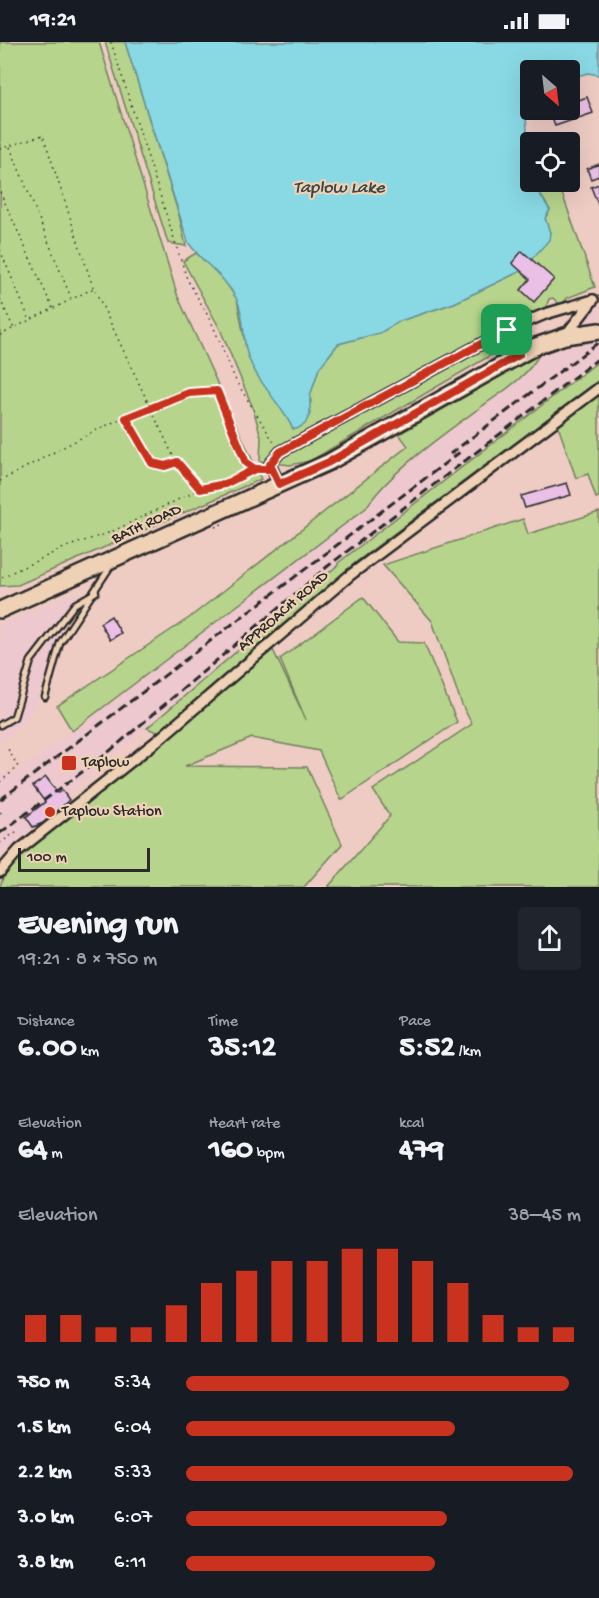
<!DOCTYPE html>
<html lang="en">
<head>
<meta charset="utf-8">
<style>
  body { margin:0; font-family:"Gochi Hand",sans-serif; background:#20242c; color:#f1f3f6; height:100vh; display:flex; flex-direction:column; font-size:22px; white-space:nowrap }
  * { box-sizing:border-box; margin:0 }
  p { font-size:20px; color:#9ea1a6 }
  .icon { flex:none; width:33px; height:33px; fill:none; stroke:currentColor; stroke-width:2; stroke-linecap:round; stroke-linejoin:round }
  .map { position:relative; height:845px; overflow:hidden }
  .sheet { display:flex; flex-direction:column; background:#171b24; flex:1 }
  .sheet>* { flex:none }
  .needle { width:39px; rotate:152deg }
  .buttons { position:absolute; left:520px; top:18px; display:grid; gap:12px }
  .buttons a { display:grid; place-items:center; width:60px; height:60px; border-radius:6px; background:#171b24; box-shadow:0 6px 24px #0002; font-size:30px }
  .scale { position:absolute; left:18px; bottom:15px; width:132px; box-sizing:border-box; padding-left:6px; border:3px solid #2b2b2b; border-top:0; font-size:16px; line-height:21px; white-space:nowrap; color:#2b2b2b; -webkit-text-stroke:4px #efd1b5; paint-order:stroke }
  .pin { position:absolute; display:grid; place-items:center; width:51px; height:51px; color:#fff; margin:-26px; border-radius:12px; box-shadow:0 3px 9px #0006 }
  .round { display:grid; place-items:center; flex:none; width:63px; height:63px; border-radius:6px; background:#20242c }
  .summary { display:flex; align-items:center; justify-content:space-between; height:102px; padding:0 18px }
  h1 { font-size:33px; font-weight:700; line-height:45px }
  .stats { display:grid; grid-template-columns:repeat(3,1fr); gap:9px; height:102px; padding:6px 18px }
  .stats div { display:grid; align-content:center }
  .stats b { font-size:30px; font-weight:700 }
  .stats small { font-size:16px; font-weight:400 }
  .stats p { font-size:16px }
  .chart { height:168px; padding:12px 18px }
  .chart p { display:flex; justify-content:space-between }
  .chart svg { width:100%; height:108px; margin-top:6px; stroke:#c8321e; stroke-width:6 }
  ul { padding:0 18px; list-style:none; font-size:20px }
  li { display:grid; grid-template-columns:96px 72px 1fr; align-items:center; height:45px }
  li i { height:15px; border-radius:8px; background:#c8321e }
  .status { display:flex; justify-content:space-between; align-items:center; height:42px; padding:0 30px; background:#171b24; direction:ltr }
  .status svg { height:16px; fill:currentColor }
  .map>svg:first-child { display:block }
  .built { fill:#edc8ce }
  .green { fill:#b7d48c; stroke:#71805c; stroke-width:1.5 }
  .water { fill:#89d9e5; stroke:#63939b; stroke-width:1.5 }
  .building { fill:#ebc0e7; stroke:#2b2b2b; stroke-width:1.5 }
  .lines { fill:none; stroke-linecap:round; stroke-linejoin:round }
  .service-casing { stroke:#2b2b2b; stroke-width:9 }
  .minor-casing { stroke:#2b2b2b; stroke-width:14 }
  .primary-casing { stroke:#2b2b2b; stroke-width:20 }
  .path { stroke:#2b2b2b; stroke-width:1.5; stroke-dasharray:1.5 4.5; stroke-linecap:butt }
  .service { stroke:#efd1b5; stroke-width:4.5 }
  .minor { stroke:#efd1b5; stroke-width:9 }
  .primary { stroke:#efd1b5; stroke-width:15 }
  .rail { stroke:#2b2b2b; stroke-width:3; stroke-dasharray:9 4.5; stroke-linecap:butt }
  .route-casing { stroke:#fff; stroke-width:12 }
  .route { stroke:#c8321e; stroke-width:8 }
  .poi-dot { fill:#c8321e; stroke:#efd1b5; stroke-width:2 }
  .labels { text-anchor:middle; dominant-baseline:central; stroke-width:4.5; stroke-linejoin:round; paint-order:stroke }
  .street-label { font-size:16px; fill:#2b2b2b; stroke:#efd1b5 }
  .poi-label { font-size:16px; fill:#2b2b2b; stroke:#efd1b5; text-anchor:start }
  .water-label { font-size:18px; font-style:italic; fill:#394547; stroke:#efd1b5 }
</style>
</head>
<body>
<div class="status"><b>19:21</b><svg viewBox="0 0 49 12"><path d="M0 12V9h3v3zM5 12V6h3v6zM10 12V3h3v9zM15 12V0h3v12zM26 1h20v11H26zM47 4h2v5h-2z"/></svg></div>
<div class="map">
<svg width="599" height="845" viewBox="0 0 599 845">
  <rect width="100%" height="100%" fill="#eeccc4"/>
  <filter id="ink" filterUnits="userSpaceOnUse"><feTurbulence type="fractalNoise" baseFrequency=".0167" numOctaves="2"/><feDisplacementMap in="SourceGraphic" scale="12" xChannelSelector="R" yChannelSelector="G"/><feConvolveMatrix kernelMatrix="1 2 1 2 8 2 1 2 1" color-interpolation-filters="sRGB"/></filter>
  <g filter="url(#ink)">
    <g class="built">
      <path d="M 599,259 L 599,282 L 580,285 L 578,283 Z"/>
      <path d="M 599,296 L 599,338 L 356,520 L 159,691 L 147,686 L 66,753 L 69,758 L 61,766 L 33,785 L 2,812 L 0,735 L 10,728 L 14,733 L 72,689 L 57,664 L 189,576 L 478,348 L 539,313 Z"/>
      <path d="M 76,550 L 75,565 L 60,592 L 34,664 L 26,679 L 0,701 L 0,583 Z"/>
    </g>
    <g class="green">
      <path d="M 0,0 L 99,0 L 178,255 L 261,437 L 18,543 L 0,544 Z"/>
      <path d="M 105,0 L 125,0 L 179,173 L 186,204 L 168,201 Z"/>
      <path d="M 537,140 L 558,140 L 595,245 L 567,256 L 561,264 L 553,256 L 549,257 L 545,268 L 513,279 L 499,288 L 505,305 L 310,419 L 290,423 L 260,419 L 261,395 L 253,366 L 220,287 L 183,219 L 196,211 L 222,235 L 237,257 L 247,311 L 293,386 L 311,360 L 310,354 L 319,326 L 338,302 L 379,291 L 400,279 L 454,261 L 521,229 L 512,221 L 550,191 L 545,176 L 550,168 L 541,154 Z"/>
      <path d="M 539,313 C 525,337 503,349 481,365 C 446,390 388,431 366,466 L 72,689 L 57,664 L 189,576 L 408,404 L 399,392 Z"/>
      <path d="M 599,319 L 599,338 L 356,520 L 159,691 L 147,686 L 338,523 L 338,521 Z"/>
      <path d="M 599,352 L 599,455 L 596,456 L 588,432 L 576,436 L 558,384 Z"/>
      <path d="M 599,470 L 599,845 L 328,845 L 390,774 L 373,748 L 472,682 L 462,663 L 432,579 L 383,523 L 523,477 L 528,492 Z"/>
      <path d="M 363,555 L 398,600 L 424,601 L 457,680 L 341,758 L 319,709 L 252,696 L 185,724 L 307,725 L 342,802 L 304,845 L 0,845 L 4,832 L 18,815 L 273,608 L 306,678 L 280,617 Z"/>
    </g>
    <path class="water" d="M 125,0 L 599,0 L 599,33 L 588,31 L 570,36 L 570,28 L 531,28 L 531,61 L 526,75 L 531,140 L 537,140 L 541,154 L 550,168 L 545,176 L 550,191 L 549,198 L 521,229 L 454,261 L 400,279 L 380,291 L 338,302 L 319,326 L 310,354 L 310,372 L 305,382 L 297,387 L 293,387 C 281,361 255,339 247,311 C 242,293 245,273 236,256 C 224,233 202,221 188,200 Z"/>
    <g class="building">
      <path d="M 587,55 L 593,71 L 555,84 L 549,68 L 570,68 L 570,61 Z"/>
      <path d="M 599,122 L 599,134 L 591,137 L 587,127 Z"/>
      <path d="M 599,142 L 599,165 L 591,145 Z"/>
      <path d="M 522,209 L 554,237 L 534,260 L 521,248 L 530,237 L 512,221 Z"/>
      <path d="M 567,441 L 571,453 L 525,466 L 521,454 Z"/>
      <path d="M 111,574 L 121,591 L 110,598 L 100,581 Z"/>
      <path d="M 46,735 L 58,751 L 62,748 L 69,758 L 43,781 L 33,785 L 26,775 L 45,760 L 33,744 Z"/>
    </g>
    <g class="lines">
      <defs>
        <g id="service">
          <path d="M 45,655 L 60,601 L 112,522"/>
          <path d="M 0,683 L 14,675 L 31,619 L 75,562 L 96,550"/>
        </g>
        <g id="minor">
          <path d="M 507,288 L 519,313"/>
          <path d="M 565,294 L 593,258"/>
          <path d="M 279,442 L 270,422 L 280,410 L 507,288 L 545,272 L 593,258"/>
          <path d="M 0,830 L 19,808 L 158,698 L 349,534 L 599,346"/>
        </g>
        <path id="primary" d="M 0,568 L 329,420 L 536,304 L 565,294 L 599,289"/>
      </defs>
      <use href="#service" class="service-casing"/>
      <use href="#minor" class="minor-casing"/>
      <use href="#primary" class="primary-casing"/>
      <g class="path">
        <path d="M 111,0 L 187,237 L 211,279 L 236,339 L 275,402"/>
        <path d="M 10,105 L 71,256"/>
        <path d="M 0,107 L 43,93 L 93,245"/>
        <path d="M 0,150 L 53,267"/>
        <path d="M 0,208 L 30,279"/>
        <path d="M 0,257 L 14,287"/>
        <path d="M 0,293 L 94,246 L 176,420 L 200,447"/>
        <path d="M 127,376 L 152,421 L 165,424 L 176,420"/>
        <path d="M 0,439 C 64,406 145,355 217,349 L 246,421 L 255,427 L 263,427"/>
        <path d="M 215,485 L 224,481"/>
        <path d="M 2,535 L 66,505 L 111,490 L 200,447 L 225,442 L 254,427"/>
        <path d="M 0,740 L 18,725 L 8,707"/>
        <path d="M 48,767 L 51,771"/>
        <path d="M 0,771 L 5,768"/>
        <path d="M 0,801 L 19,788"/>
      </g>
      <use href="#service" class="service"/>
      <use href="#minor" class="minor"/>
      <use href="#primary" class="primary"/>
      <g class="rail">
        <path d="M 450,412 L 599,300"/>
        <path d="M 0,758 L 460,410"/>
        <path d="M 0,791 L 105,713 L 328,524 L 599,316"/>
      </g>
    </g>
  </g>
  <g class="lines" filter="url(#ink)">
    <defs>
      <path id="route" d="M 507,288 L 280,410 L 270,422 L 272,427 L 255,427 L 225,442 L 200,447 L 177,420 L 165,424 L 152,421 L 126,376 L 189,351 L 217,349 L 246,421 L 255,427 L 272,427 L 279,442 L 329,420 L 519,313 L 507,288"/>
    </defs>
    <use href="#route" class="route-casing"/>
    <use href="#route" class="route"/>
  </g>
  <g class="poi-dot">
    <rect x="61" y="713" width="16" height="16" rx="3"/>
    <circle cx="50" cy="770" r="6"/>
  </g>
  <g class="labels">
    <g class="street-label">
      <text transform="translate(147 483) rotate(-25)">BATH ROAD</text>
      <text transform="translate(284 570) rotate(-41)">APPROACH ROAD</text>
    </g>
    <g class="poi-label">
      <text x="82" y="721">Taplow</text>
      <text x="62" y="770">Taplow Station</text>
    </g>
    <g class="water-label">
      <text x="339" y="146">Taplow Lake</text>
    </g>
  </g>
</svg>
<div class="buttons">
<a><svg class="needle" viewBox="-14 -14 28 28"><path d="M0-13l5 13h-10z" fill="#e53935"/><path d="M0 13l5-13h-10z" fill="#9ea1a6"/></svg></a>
<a><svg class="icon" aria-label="locate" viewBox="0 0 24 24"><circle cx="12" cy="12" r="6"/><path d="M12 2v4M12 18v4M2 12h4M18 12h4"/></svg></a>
</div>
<div class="scale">100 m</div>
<div class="pin" style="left:507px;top:288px;background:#1e9e55"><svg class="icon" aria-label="arrive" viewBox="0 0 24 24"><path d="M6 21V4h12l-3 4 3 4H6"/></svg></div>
</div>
<section class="sheet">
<div class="summary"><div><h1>Evening run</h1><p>19:21 · 8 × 750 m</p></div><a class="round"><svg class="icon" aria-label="share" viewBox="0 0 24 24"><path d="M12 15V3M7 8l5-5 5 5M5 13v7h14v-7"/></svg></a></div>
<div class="stats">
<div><p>Distance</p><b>6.00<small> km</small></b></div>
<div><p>Time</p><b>35:12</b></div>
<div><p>Pace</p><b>5:52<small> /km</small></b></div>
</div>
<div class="stats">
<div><p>Elevation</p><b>64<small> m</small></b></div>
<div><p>Heart rate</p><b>160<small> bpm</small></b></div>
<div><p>kcal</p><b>479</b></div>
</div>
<div class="chart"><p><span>Elevation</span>38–45 m</p>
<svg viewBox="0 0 160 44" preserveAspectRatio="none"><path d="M5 44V33M15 44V33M25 44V38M35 44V38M45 44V29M55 44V20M65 44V15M75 44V11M85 44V11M95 44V6M105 44V6M115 44V11M125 44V20M135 44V33M145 44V38M155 44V38"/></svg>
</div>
<ul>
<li><b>750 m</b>5:34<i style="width:97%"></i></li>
<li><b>1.5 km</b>6:04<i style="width:68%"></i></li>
<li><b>2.2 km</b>5:33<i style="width:98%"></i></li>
<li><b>3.0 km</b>6:07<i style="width:66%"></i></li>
<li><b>3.8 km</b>6:11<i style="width:63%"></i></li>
</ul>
</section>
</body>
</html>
